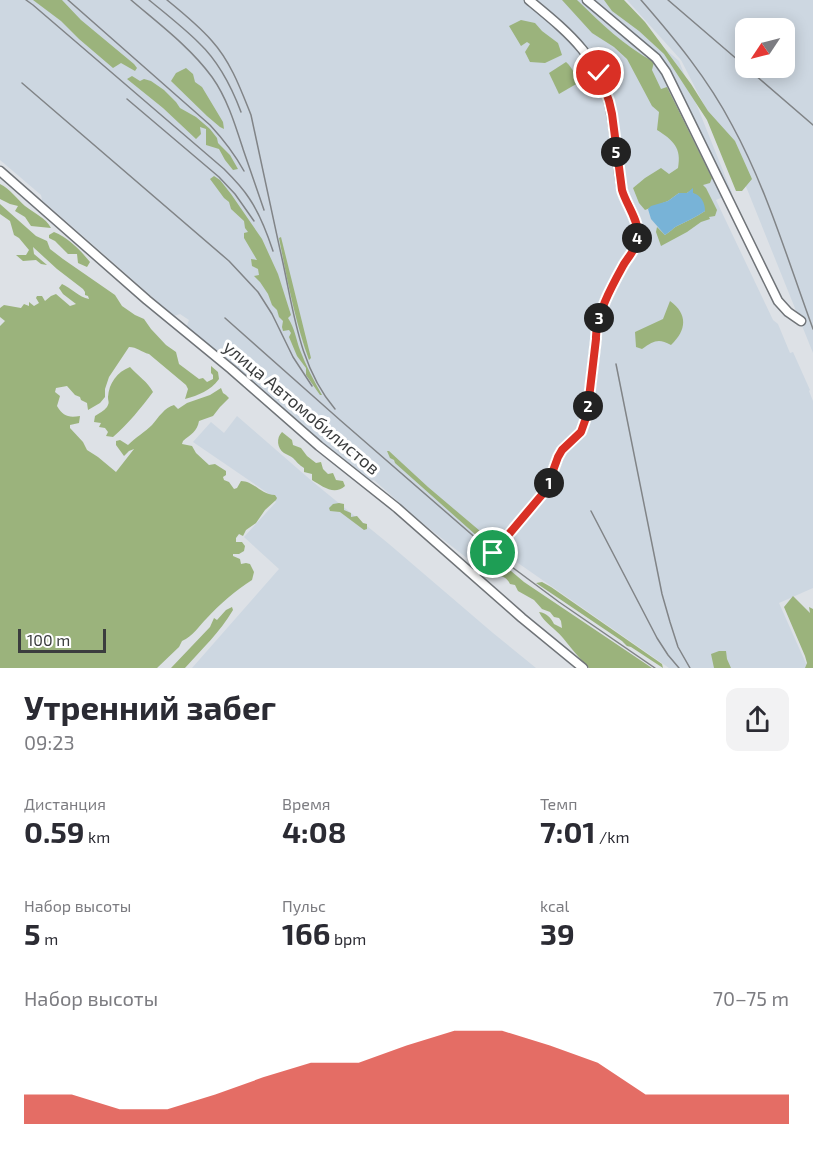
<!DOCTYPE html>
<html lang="ru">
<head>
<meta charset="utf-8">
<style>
  body { margin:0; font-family:"Exo 2",sans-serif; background:#f2f2f3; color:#2b2b33; height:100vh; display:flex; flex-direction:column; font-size:22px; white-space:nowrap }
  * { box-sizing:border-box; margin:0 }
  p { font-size:20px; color:#7c7c81 }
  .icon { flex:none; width:33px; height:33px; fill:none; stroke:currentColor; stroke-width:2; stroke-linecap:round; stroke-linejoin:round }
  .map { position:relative; height:668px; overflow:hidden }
  .sheet { display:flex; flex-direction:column; background:#fff; flex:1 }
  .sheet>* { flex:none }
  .needle { width:39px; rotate:235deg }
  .buttons { position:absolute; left:735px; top:18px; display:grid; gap:12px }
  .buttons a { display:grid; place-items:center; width:60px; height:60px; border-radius:12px; background:#fff; box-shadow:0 3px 15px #0003; font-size:30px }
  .scale { position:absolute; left:18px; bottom:15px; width:88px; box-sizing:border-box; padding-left:6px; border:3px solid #3b3d3e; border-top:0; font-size:16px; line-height:21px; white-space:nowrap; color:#3b3d3e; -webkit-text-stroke:4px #fff; paint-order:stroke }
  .pin { position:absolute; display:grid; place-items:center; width:51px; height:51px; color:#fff; margin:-26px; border:3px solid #fff; border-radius:50%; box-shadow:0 2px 6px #0007 }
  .km { position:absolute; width:30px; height:30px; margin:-15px; border-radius:50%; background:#222; color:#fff; font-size:16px; line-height:30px; text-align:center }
  .round { display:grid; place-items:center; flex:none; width:63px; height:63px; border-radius:12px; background:#f2f2f3 }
  .overview { display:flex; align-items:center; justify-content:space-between; height:102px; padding:0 24px }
  h1 { font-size:33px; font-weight:700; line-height:45px }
  .figures { display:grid; grid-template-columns:repeat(3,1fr); gap:9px; height:102px; padding:6px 24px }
  .figures div { display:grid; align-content:center }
  .figures b { font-size:30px; font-weight:700 }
  .figures small { font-size:16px; font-weight:400 }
  .figures p { font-size:16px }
  .chart { height:168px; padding:12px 24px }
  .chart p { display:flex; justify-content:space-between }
  .chart svg { width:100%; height:108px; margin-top:6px; fill:#d93025; opacity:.7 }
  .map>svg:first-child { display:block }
  .built { fill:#cdd7e1; fill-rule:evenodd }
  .forest { fill:#9bb37c }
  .water { fill:#78b3d7 }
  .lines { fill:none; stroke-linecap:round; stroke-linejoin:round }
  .minor-casing { stroke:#707478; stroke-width:11 }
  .minor { stroke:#fff; stroke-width:8 }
  .rail { stroke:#818487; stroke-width:1.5 }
  .route-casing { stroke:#fff; stroke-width:12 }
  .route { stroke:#d93025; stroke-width:8 }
  .labels { text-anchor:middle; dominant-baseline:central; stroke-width:6; stroke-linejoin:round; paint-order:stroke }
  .street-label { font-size:18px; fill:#3b3d3e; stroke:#fff }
</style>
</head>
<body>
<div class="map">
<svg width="813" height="668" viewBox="0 0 813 668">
  <rect width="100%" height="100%" fill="#dde1e6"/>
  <g class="built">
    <path d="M 0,0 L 609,0 L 679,61 L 732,193 L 716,200 L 773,320 L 778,324 L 790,353 L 793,352 L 810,390 L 809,391 L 813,401 L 813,588 L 779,603 L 808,668 L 669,668 L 518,563 L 494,542 L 480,559 L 468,559 L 421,522 L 374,480 L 371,481 L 297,422 L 186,328 L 189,320 L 180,314 L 174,316 L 42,200 L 41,195 L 0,160 Z"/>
    <path d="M 627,0 L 813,0 L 813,353 L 747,189 L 681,60 ZM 746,28 L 784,28 L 784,68 L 746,68 Z"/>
    <path d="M 237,416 L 313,482 L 389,544 L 493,633 L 536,668 L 192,668 L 279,569 L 244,537 L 276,502 L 269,494 L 193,442 L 211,422 L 224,433 Z"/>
  </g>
  <g class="forest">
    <path d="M 33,0 L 62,0 L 81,20 L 134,64 L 137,68 L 135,71 L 121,63 L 113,68 L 79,39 L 61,21 Z"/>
    <path d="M 562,0 L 577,0 C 602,24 623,45 654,62 L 652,70 L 661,89 L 667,87 L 712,178 L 710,183 L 703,185 L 706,188 L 717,210 L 715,216 L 709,217 L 710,219 L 701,222 L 687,232 L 661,246 L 656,232 L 657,227 L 665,235 C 670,232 673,228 677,226 C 687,221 696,217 705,211 L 693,193 L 693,189 L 687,193 L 679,193 L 668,201 L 645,210 L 639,203 L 633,188 L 645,178 L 661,168 L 669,174 L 678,168 C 682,148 673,140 657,130 L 659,112 L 652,106 L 627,59 L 614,47 L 592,33 Z"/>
    <path d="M 604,0 L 624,0 L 645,22 L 691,84 L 708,111 L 735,141 L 752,179 L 742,191 L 736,191 L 707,120 L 664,54 L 639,31 L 612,11 Z"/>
    <path d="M 521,20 L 535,23 L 542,31 L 558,43 L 562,55 L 545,63 L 530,62 L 525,52 L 530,44 L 527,42 L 521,46 L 509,26 Z"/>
    <path d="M 566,62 C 572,67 576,76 578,83 L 559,94 L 549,73 Z"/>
    <path d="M 186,68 L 193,74 L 195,82 L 202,87 L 223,122 L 224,129 L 220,127 L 207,116 L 171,81 L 176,73 Z"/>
    <path d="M 132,76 L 140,81 L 144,79 L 151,81 L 164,90 L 176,102 L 180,108 L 196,117 L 210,129 L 217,138 L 218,143 L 230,155 L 238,169 L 233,170 L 225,160 L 219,149 L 206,145 L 206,129 L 200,127 L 201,134 L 196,139 L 163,108 L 127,79 Z"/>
    <path d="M 214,176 L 220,180 L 231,194 L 262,239 L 278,274 L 291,315 L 288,318 C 295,329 296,339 300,350 C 306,366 314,381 322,395 L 320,395 L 306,375 L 306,368 L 297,356 L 289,337 L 291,333 L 289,330 L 283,331 L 282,327 L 283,321 L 279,317 L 277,310 L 272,305 L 268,294 L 260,282 L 254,276 L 259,275 L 258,269 L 252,266 L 251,259 L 257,260 L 244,238 L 244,233 L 248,232 L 245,228 L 244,221 L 231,209 L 229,202 L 224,198 L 210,179 Z"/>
    <path d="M 0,184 C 10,189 17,199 25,206 C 34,213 46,218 51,228 L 31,226 L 25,217 L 15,211 L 18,206 L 10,204 L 0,199 Z"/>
    <path d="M 0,204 L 36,236 L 47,241 L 50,249 L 63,259 L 115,295 L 122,306 L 135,315 L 144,319 L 151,329 L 166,345 L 176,352 L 179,364 L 199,379 L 203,378 L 207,382 L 213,379 L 213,375 L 211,373 L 211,366 L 218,372 L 219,379 C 210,391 199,395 185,399 L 188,389 L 186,385 L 149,354 C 141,352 137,347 129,347 L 109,377 L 105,389 L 105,397 L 100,403 L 88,410 L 87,403 L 81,400 L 80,397 L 75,395 L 67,386 L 56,388 L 55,392 L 60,396 L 57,406 C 63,416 68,418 80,416 L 79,423 L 70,425 L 70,428 L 83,442 L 87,450 L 98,457 L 116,472 L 134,449 L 129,451 L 124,456 L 116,445 L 116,441 L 120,440 L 128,445 C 136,437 145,432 152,425 C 158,418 165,407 174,405 L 178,409 L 187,403 L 210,395 L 221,388 L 223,393 L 226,395 L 229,398 L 220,407 L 213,416 L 199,421 C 197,432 191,434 183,441 L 182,444 L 192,446 L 196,453 L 209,465 L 215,464 L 226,471 L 226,475 L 223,477 L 224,480 L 229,482 L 234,489 L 237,488 L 241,481 C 254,481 261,495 275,495 L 277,498 L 276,500 L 265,510 L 256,523 L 246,530 L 243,536 L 239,534 L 236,538 L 236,542 L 242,542 L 245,546 L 244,551 L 239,554 L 233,554 L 233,556 L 240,559 L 241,564 L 246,563 L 250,564 L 254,572 L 252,580 C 236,590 220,604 207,618 C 199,626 193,636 182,641 L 179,647 L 157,668 L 0,668 L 0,326 L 5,321 L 0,317 L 0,308 L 4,305 L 21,308 L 24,304 L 29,306 L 29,302 L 34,306 L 39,303 L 36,298 L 37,296 L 42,296 L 45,301 L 51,296 L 56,294 L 70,306 L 76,304 L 63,294 L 59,288 L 62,284 C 71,288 79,297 89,299 L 88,296 L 85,295 L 85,292 L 83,289 L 57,269 L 33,247 L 34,254 L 47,265 L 41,264 L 36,260 L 23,261 L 16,255 L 26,255 L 29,250 L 19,238 L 14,235 L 10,221 L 0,214 Z"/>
    <path d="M 54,232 C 69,238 80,250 90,262 L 87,267 L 78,263 L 77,254 L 68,254 L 55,241 L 49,238 L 49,235 Z"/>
    <path d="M 281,237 L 311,358 L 309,360 C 295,321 287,279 279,238 Z"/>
    <path d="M 670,301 C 688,314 687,330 671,345 C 658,338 654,341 642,349 L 636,347 L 635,332 L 663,319 Z"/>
    <path d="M 130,367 C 138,376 148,382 153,392 C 141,408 128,424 113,437 L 106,436 L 108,432 L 105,428 L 99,427 L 101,423 L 94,422 L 95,416 C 99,413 104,411 107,407 C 110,402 108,402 108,397 C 109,383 117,372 130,367 Z"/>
    <path d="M 282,432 L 292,440 L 293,445 L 301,448 L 307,456 L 316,463 L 321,462 L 323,469 L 328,474 L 333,473 L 336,480 L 343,481 L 345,486 C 334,496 322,486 312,480 L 312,474 L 304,472 L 304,468 C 299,465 297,462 293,458 C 291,456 287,455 284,453 C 277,448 276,438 282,432 Z"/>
    <path d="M 387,451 L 389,451 L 428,487 L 493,542 L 491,547 L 486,544 L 395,463 L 394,460 L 390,458 Z"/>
    <path d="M 339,503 L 344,504 L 344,510 L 351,513 L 351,517 L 357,516 L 363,523 L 367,524 L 367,529 L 364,530 L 340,512 L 330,511 L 329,508 L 333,504 Z"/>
    <path d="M 496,560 L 502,570 L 511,571 L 524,582 L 652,668 L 589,668 C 579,658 571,648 563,638 C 555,628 545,624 539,612 C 547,613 551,618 554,624 L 562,628 L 561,621 L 559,618 L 554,617 L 550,612 L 542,609 L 534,600 L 518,591 L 515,585 L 510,584 C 505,574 497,576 487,578 L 484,572 C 487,566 489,561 496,560 Z"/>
    <path d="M 542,582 L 551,587 L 662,664 L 663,668 L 631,647 L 627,646 L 622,641 L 536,583 Z"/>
    <path d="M 793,596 L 810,613 L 809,607 L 813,609 L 813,668 L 805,668 L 807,663 L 805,656 L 784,607 Z"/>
    <path d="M 232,607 L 233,610 C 220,632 202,649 185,668 L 171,668 L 210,627 L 214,618 L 217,620 L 226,610 Z"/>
    <path d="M 719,651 L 726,651 L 727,659 L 731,668 L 714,668 L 711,654 Z"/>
  </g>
  <path class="water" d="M 693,188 L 693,193 C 701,195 705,203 705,211 C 696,217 687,221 677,226 C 673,228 670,232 665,235 L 651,219 L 648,209 L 651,206 L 668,201 L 679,193 L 687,193 Z"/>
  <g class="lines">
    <defs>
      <g id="minor">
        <path d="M 587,0 L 656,58 L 666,72 L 778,301 L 788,312 L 801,321"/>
        <path d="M 0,171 L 147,300 L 231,369 L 319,446 L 397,508 L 522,618 L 583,668"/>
        <path d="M 474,575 L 546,490 L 558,457 L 562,450 L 581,432 L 587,415 L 596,339 C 595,316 613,284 624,264 C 630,255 638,246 638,234 C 638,219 626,204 622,190 C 617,164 616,138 611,112 C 601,58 569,33 529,0"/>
      </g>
    </defs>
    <use href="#minor" class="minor-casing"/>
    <use href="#minor" class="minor"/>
    <g class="rail">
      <path d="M 26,0 L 33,5 L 224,169 C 233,178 242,187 249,198 C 260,214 267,233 273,251"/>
      <path d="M 68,0 L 210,125 C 223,139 234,153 244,171"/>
      <path d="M 131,0 C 159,24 190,47 212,77 C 227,98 235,124 243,149 C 250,169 257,190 264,210"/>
      <path d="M 149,0 C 166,14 184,28 199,43 C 218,61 232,88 241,112"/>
      <path d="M 167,0 C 183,13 199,26 212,41 C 231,62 241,90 251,115 C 262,165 272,214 283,263 C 294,314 300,368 335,409"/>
      <path d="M 641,0 C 675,39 708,79 732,125 C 767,189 788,261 813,329"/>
      <path d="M 668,0 L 746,67"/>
      <path d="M 747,68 L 813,125"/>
      <path d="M 22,83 L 229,261 L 258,292 L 272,314 L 293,357 L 312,386"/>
      <path d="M 127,99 L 219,177 L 235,194 L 254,221"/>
      <path d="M 225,318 L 340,420 L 493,553 L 559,602 L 655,668"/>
      <path d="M 616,364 L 662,594 L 670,622 L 678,647 L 690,668"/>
      <path d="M 591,511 L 657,638 L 668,655 L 679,668"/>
    </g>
  </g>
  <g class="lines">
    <defs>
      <path id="route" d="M 493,553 L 546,490 L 558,457 L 562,450 L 581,432 L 587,415 L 596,339 C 595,316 613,284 624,264 C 630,255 638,246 638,234 C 638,219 626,204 622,190 L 612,114 L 609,101 L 599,73"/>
    </defs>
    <use href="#route" class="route-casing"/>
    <use href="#route" class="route"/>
  </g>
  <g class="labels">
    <g class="street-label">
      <text transform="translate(302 407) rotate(40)">улица Автомобилистов</text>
    </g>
  </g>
</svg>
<div class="buttons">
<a><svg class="needle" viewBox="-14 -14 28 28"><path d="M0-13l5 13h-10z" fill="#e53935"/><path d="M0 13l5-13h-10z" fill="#7c7c81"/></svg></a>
</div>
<div class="scale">100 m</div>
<div class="pin" style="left:493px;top:553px;background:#1e9e55"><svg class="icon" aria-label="arrive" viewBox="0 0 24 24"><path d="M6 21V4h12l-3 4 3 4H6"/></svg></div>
<div class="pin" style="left:599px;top:73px;background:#d93025"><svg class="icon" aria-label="check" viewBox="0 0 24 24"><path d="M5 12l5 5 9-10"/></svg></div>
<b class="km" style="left:549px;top:483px">1</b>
<b class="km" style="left:588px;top:406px">2</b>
<b class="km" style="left:599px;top:318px">3</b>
<b class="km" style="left:637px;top:238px">4</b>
<b class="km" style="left:616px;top:152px">5</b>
</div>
<section class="sheet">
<div class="overview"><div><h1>Утренний забег</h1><p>09:23</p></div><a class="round"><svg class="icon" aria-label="share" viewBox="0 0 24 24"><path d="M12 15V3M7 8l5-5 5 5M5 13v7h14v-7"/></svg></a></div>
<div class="figures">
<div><p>Дистанция</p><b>0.59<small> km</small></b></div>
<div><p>Время</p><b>4:08</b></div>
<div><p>Темп</p><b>7:01<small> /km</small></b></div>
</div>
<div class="figures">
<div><p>Набор высоты</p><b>5<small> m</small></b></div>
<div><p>Пульс</p><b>166<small> bpm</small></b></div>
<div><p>kcal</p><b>39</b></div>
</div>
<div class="chart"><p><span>Набор высоты</span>70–75 m</p>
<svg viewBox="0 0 160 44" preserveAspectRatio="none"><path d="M0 44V32L10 32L20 38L30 38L40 32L50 25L60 19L70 19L80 12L90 6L100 6L110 12L120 19L130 32L140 32L150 32L160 32V44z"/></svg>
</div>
</section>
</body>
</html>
